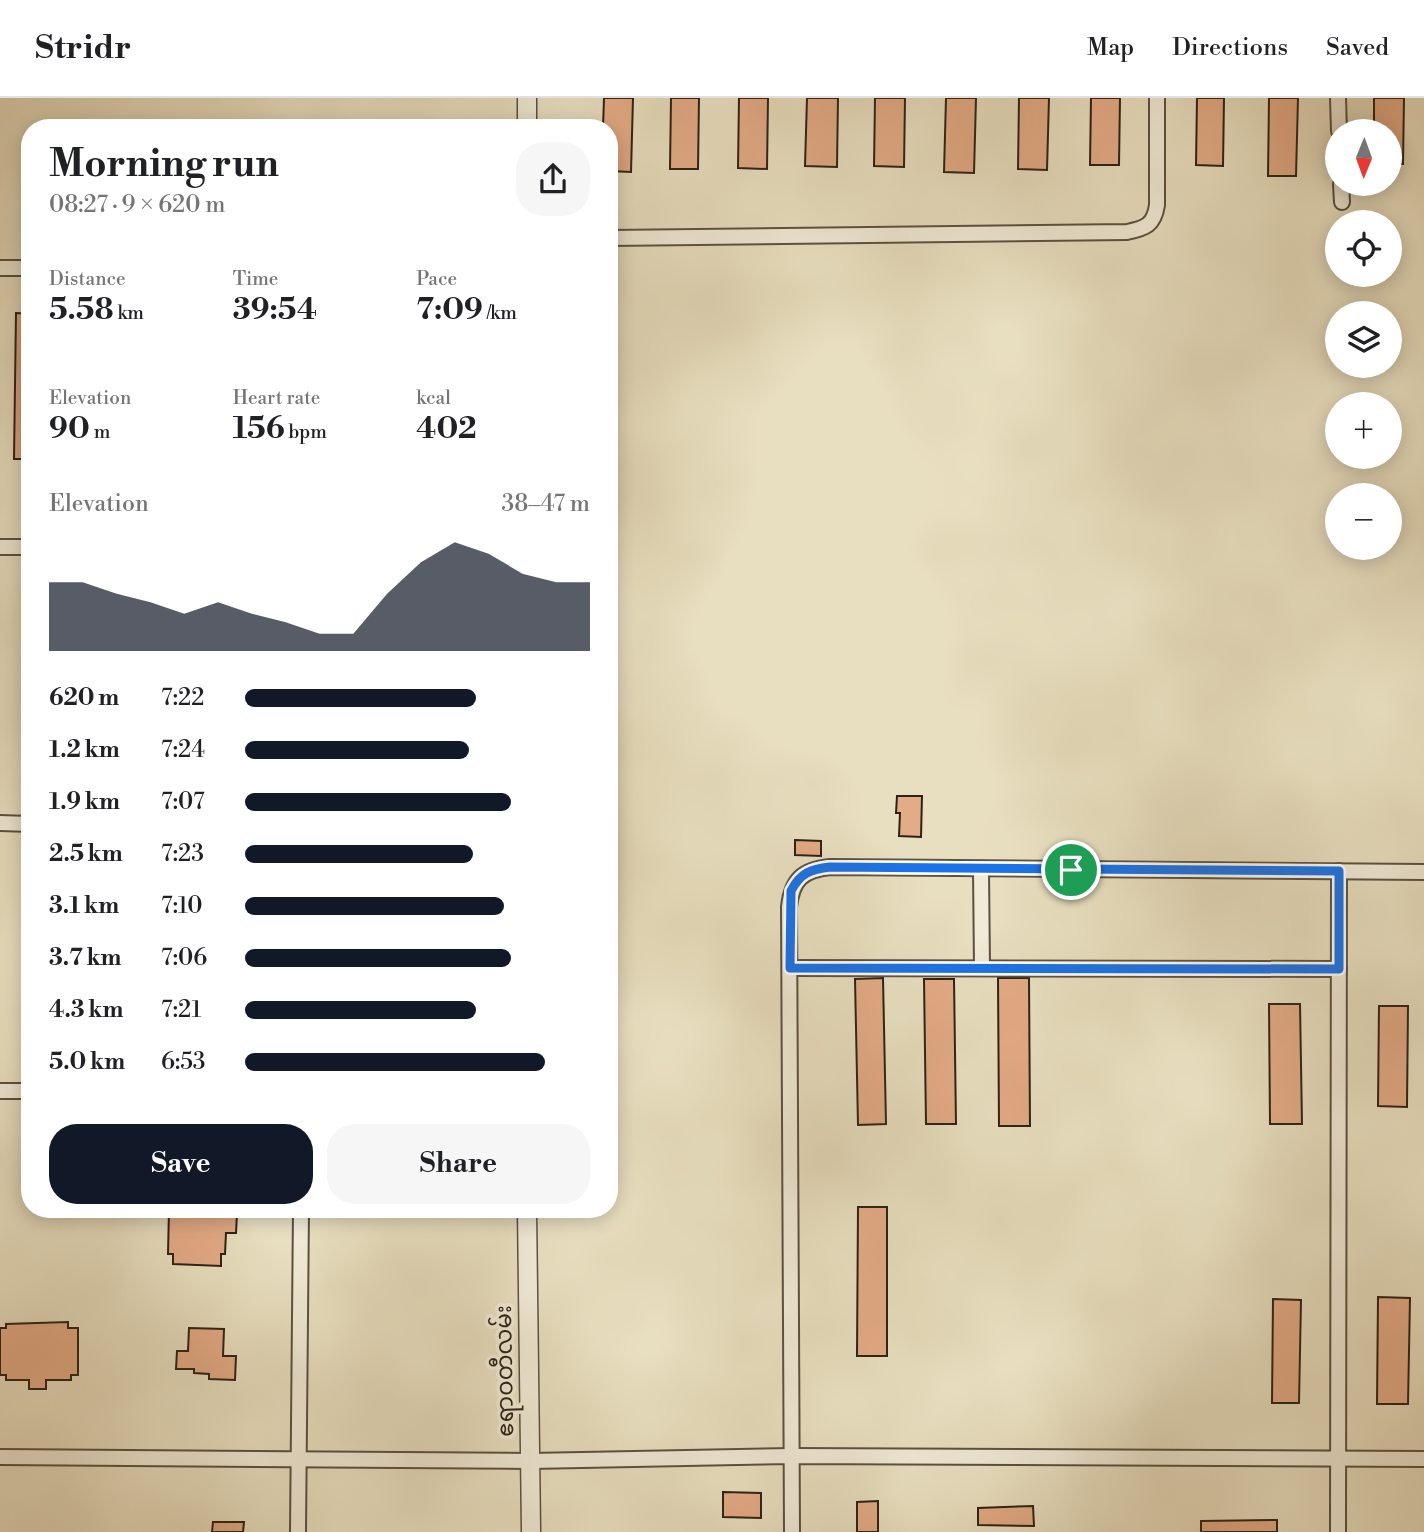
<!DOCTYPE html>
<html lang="en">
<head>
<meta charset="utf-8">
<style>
  body { margin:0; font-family:"Libre Bodoni","Noto Sans Myanmar",serif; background:#f6f6f6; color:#202124; height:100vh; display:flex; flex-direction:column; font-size:26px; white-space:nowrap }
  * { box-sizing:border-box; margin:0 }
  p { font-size:23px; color:#757577 }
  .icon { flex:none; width:38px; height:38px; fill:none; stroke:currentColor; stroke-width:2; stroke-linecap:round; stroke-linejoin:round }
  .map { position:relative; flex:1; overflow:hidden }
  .panel { position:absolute; left:21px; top:21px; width:597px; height:1099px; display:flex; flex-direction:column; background:#fff; border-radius:28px; box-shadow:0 4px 18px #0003 }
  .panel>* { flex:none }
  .needle { width:46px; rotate:181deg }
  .buttons { position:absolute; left:1325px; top:21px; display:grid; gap:14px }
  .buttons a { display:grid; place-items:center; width:77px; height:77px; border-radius:50%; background:#fff; box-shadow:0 4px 18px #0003; font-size:35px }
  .pin { position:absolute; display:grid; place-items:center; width:60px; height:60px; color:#fff; margin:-30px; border:4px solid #fff; border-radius:50%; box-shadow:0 2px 7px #0007 }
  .round { display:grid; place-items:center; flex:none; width:74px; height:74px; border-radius:28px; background:#f6f6f6 }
  .overview { display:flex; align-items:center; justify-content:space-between; height:119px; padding:0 28px }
  h1 { font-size:38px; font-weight:700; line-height:52px }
  .stats { display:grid; grid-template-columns:repeat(3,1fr); gap:10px; height:119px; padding:7px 28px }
  .stats div { display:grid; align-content:center }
  .stats b { font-size:30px; font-weight:700 }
  .stats small { font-size:19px; font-weight:400 }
  .stats p { font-size:19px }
  .chart { height:196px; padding:14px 28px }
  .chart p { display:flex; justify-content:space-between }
  .chart svg { width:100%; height:126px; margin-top:7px; fill:#111827; opacity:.7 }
  .button { display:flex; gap:14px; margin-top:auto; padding:14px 28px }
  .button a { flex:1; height:80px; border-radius:28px; background:#111827; color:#fff; font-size:28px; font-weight:700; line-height:80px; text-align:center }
  .button a+a { background:#f6f6f6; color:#202124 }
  ul { padding:0 28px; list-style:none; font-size:23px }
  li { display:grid; grid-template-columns:112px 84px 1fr; align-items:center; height:52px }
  li i { height:18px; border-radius:9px; background:#111827 }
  header { display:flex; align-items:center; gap:42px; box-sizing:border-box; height:98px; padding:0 35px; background:#fff; border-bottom:2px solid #e0e0e0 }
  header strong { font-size:33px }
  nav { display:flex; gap:38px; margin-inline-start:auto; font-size:24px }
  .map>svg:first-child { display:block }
  .building { fill:#e3ab86; stroke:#2c2217; stroke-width:2 }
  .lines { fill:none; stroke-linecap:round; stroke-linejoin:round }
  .minor-casing { stroke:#5b5141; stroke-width:18 }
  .tertiary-casing { stroke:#5b5141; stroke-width:21 }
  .minor { stroke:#f0ead6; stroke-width:14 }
  .tertiary { stroke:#f0ead6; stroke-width:18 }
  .route-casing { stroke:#fff; stroke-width:14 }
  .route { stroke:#1a73e8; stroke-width:9 }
  .labels { text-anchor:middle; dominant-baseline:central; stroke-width:7; stroke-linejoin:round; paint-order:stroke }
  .street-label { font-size:23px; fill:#2c2217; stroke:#f0ead6 }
</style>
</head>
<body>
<header>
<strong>Stridr</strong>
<nav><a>Map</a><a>Directions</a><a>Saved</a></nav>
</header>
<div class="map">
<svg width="1424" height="1434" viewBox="0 0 1424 1434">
  <rect width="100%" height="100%" fill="#e8dfc0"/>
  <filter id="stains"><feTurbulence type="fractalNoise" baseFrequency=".00286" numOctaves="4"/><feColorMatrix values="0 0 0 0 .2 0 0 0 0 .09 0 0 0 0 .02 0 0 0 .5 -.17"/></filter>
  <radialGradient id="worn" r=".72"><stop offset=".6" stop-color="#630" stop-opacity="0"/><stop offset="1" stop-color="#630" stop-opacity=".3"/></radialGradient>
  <g class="building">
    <path d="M 604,0 L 633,0 L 631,74 L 609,73 L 609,30 L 603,30 Z"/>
    <path d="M 671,0 L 699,0 L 698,71 L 670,71 Z"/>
    <path d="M 739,0 L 768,0 L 767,71 L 738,70 Z"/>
    <path d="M 807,0 L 838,0 L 837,69 L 805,68 Z"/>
    <path d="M 875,0 L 905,0 L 904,69 L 874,68 Z"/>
    <path d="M 946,0 L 976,0 L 974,75 L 944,74 Z"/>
    <path d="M 1019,0 L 1049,0 L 1047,72 L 1018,71 Z"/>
    <path d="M 1091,0 L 1120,0 L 1119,67 L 1090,67 Z"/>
    <path d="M 1197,0 L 1224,0 L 1223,68 L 1196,67 Z"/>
    <path d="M 1269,0 L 1298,0 L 1296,78 L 1268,78 Z"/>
    <path d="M 1374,0 L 1404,0 L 1403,66 L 1390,66 L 1390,33 L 1374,33 Z"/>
    <path d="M 16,215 L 30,216 L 30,361 L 14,361 Z"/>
    <path d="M 897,698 L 922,698 L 921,739 L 899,738 L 900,715 L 896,715 Z"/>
    <path d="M 795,742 L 821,743 L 821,758 L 795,757 Z"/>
    <path d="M 883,880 L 886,1026 L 858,1027 L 855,881 Z"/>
    <path d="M 998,880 L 1029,880 L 1030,1028 L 999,1028 Z"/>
    <path d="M 924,881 L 954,881 L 956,1026 L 926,1026 Z"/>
    <path d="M 1269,906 L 1300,906 L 1302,1026 L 1270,1026 Z"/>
    <path d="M 1379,908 L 1408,908 L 1407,1009 L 1378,1008 Z"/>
    <path d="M 858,1109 L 887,1109 L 887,1258 L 857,1258 Z"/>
    <path d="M 169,1111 L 226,1111 L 226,1116 L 237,1116 L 236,1135 L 226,1135 L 225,1156 L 221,1156 L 221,1168 L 173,1166 L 173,1156 L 168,1156 Z"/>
    <path d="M 1378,1199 L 1410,1200 L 1408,1306 L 1377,1306 Z"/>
    <path d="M 1273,1201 L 1301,1202 L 1299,1305 L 1272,1305 Z"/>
    <path d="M 68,1224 L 68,1230 L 78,1230 L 78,1277 L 71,1277 L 71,1282 L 46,1282 L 46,1291 L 29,1291 L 29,1282 L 6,1282 L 6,1277 L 0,1277 L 0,1230 L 6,1230 L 6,1226 Z"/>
    <path d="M 189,1230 L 224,1231 L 223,1258 L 236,1258 L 235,1282 L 209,1281 L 209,1276 L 194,1275 L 194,1271 L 176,1271 L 177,1253 L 188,1253 Z"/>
    <path d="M 723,1394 L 761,1395 L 761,1420 L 723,1419 Z"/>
    <path d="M 878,1403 L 878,1434 L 857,1434 L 857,1404 Z"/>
    <path d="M 1033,1408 L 1034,1428 L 978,1427 L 978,1410 Z"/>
    <path d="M 1277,1422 L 1277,1434 L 1201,1434 L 1201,1423 Z"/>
    <path d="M 213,1424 L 244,1424 L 243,1434 L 212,1434 Z"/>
  </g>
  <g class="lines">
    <defs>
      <g id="minor">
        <path d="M 1338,0 L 1339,33"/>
        <path d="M 1341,86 L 1342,104"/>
        <path d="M 609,140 L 1127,134 C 1146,130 1154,127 1157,107 L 1157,0"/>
        <path d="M 0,170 L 30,170"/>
        <path d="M 0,449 L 30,449"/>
        <path d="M 0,725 L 30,726"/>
        <path d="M 981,772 L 982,870"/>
        <path d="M 790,870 L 1339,871"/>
        <path d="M 0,993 L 30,993"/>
        <path d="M 0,1359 L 530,1363 L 792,1358 L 1424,1361"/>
        <path d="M 298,1434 L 301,1111"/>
        <path d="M 792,1434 L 789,809 C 792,781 803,772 830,769 L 1424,774"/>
        <path d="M 1338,1434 L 1339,773"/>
      </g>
      <g id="tertiary">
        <path d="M 527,30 L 527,0"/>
        <path d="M 527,1111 L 531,1434"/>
      </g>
    </defs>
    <use href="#minor" class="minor-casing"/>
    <use href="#tertiary" class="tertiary-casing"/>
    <use href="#minor" class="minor"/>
    <use href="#tertiary" class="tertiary"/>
  </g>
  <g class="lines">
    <defs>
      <path id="route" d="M 830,769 L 1339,773 L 1339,871 L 790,870 L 791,793 C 800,775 811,771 830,769 Z"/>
    </defs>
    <use href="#route" class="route-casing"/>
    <use href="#route" class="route"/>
  </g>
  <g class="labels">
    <g class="street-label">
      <text transform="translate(505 1273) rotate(-91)">ဧရာဝတီလမ်း</text>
    </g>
  </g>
  <rect width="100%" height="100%" filter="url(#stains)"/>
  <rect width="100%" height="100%" fill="url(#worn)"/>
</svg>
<div class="buttons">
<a><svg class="needle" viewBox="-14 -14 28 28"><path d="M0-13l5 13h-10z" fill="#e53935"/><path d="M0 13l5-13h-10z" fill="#757577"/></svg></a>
<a><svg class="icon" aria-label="locate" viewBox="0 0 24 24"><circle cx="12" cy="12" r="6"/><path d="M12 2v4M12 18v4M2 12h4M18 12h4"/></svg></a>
<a><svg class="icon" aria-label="layers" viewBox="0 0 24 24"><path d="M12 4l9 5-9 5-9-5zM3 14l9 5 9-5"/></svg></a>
<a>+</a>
<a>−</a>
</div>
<div class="pin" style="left:1071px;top:772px;background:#1e9e55"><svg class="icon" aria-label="arrive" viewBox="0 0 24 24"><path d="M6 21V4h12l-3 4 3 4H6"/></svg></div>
<section class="panel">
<div class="overview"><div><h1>Morning run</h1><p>08:27 · 9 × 620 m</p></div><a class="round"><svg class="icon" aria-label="share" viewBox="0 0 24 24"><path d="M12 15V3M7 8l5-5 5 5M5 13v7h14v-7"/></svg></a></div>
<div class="stats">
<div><p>Distance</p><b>5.58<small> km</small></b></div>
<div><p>Time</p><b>39:54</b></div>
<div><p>Pace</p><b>7:09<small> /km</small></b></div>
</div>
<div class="stats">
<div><p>Elevation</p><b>90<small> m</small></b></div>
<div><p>Heart rate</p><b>156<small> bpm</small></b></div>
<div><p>kcal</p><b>402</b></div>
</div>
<div class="chart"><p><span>Elevation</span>38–47 m</p>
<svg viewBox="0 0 160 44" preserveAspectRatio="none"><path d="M0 44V20L10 20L20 24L30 27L40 31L50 27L60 31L70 34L80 38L90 38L100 24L110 13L120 6L130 10L140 17L150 20L160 20V44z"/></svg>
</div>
<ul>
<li><b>620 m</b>7:22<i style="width:67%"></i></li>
<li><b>1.2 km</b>7:24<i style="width:65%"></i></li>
<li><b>1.9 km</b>7:07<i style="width:77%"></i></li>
<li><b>2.5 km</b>7:23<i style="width:66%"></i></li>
<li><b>3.1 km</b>7:10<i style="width:75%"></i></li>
<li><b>3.7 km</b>7:06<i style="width:77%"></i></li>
<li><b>4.3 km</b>7:21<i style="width:67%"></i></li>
<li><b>5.0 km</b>6:53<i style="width:87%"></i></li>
</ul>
<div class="button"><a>Save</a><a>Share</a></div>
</section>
</div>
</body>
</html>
